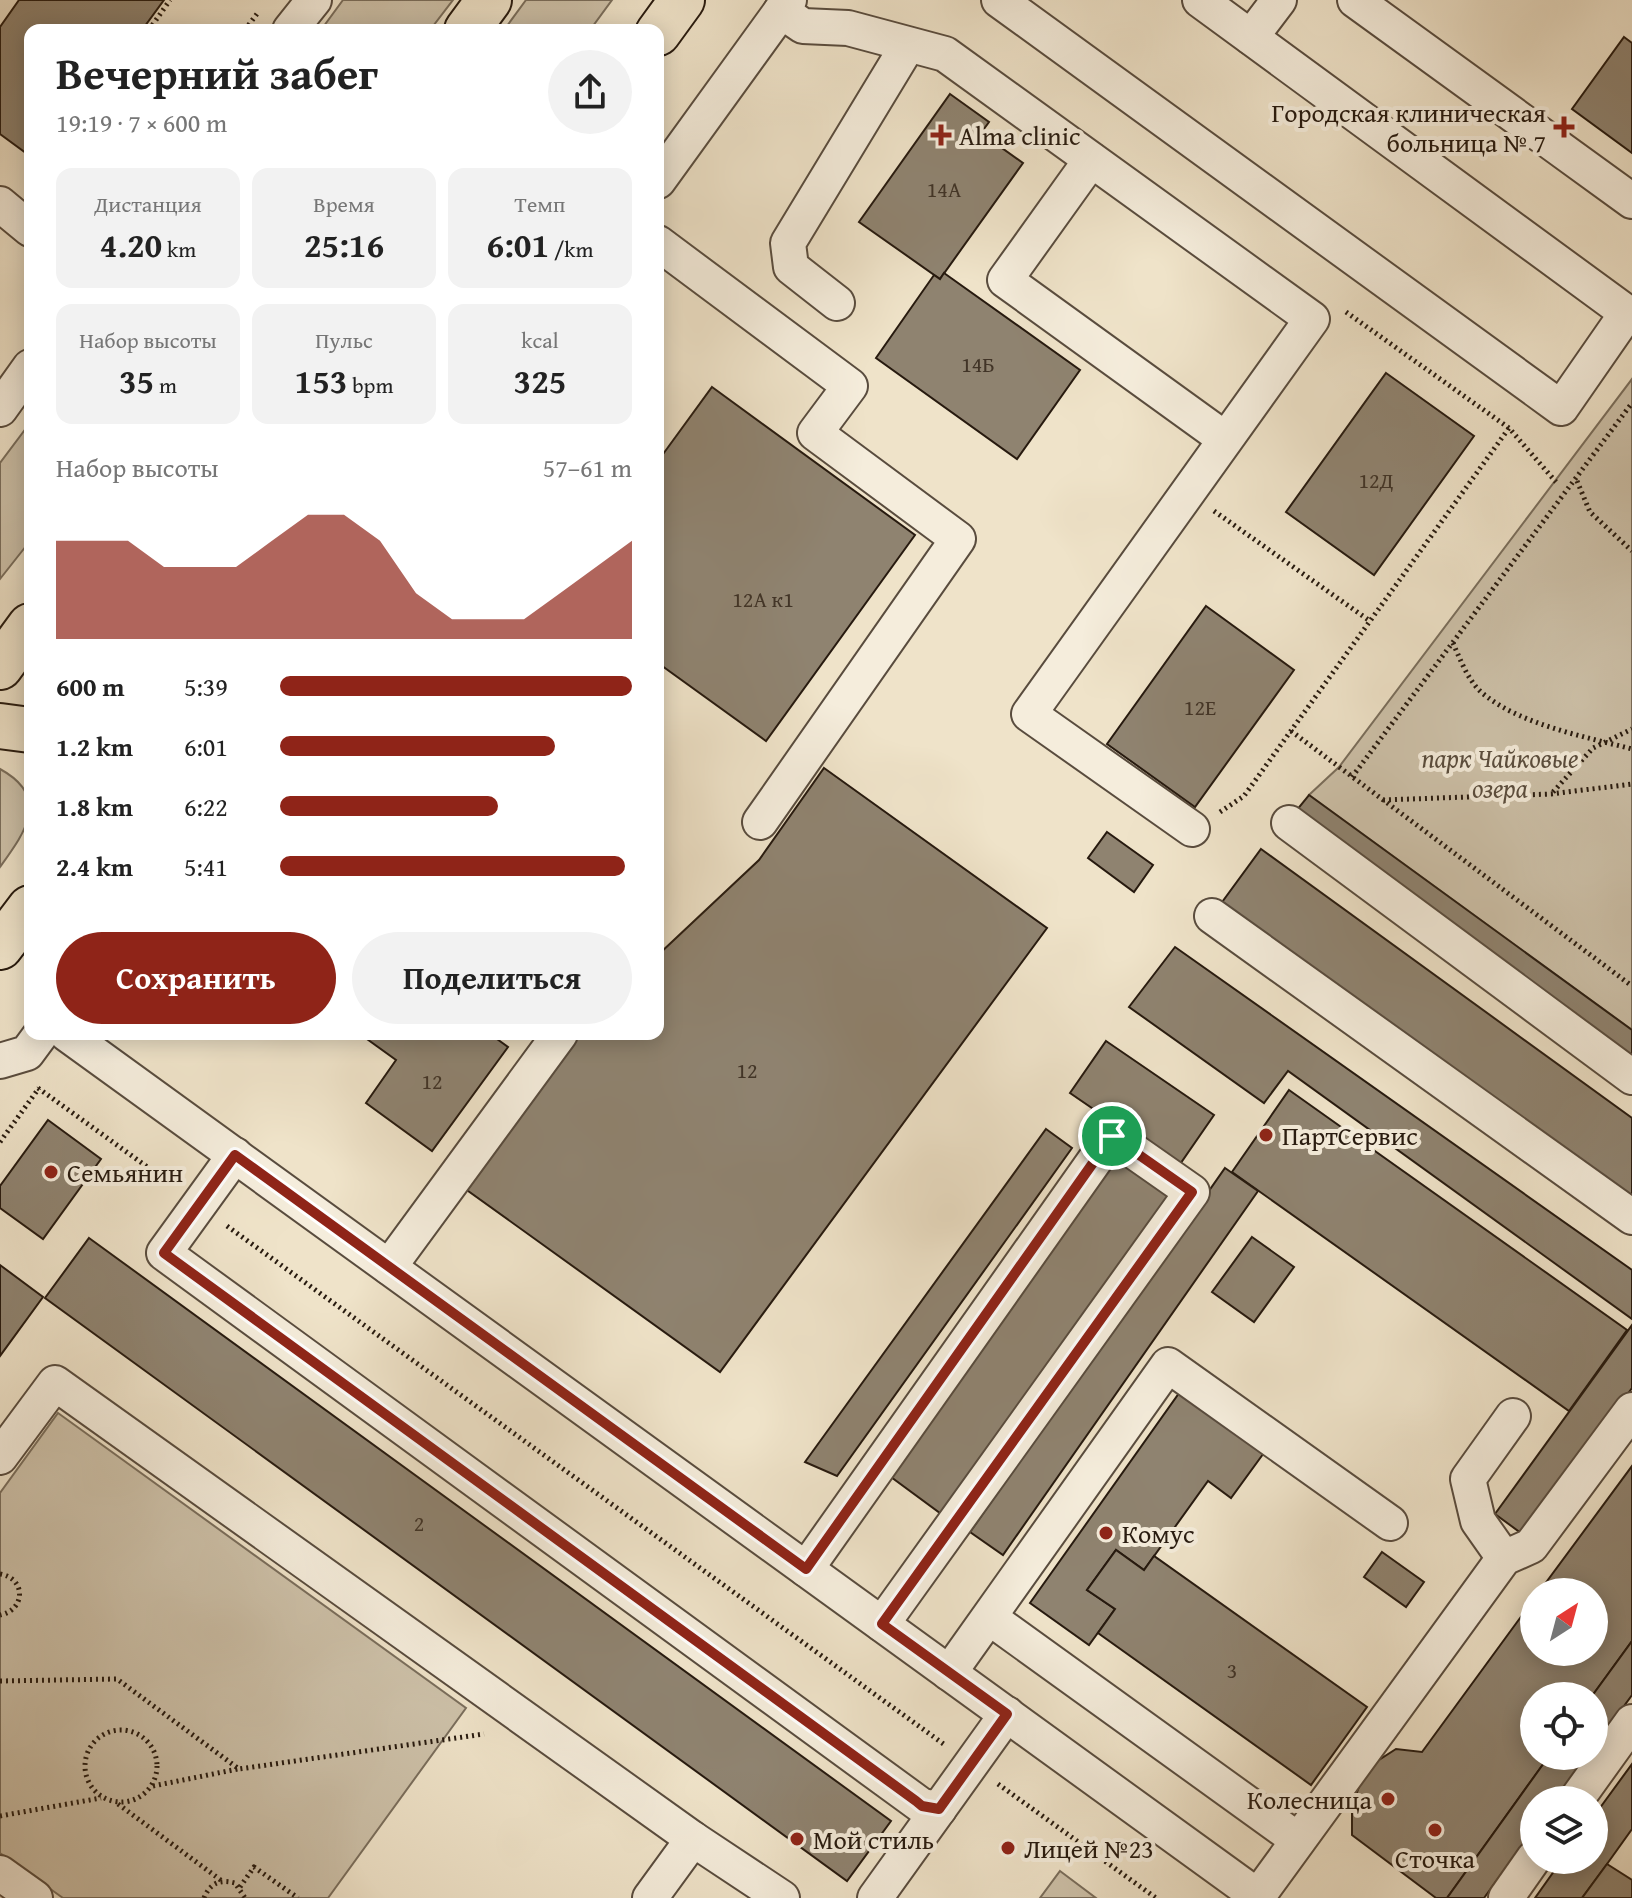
<!DOCTYPE html>
<html lang="ru">
<head>
<meta charset="utf-8">
<style>
  body { margin:0; font-family:"Gentium Book Plus",serif; background:#f2f2f2; color:#222; height:100vh; display:flex; flex-direction:column; font-size:30px; white-space:nowrap }
  * { box-sizing:border-box; margin:0 }
  p { font-size:26px; color:#767676 }
  .icon { flex:none; width:44px; height:44px; fill:none; stroke:currentColor; stroke-width:2; stroke-linecap:round; stroke-linejoin:round }
  .map { position:relative; flex:1; overflow:hidden }
  .drawer { position:absolute; left:24px; top:24px; width:640px; height:1016px; display:flex; flex-direction:column; background:#fff; border-radius:16px; box-shadow:0 4px 20px #0003 }
  .drawer>* { flex:none }
  .needle { width:52px; rotate:36deg }
  .controls { position:absolute; left:1520px; top:1578px; display:grid; gap:16px }
  .controls a { display:grid; place-items:center; width:88px; height:88px; border-radius:50%; background:#fff; box-shadow:0 4px 20px #0003; font-size:40px }
  .pin { position:absolute; display:grid; place-items:center; width:68px; height:68px; color:#fff; margin:-34px; border:4px solid #fff; border-radius:50%; box-shadow:0 2px 8px #0007 }
  .round { display:grid; place-items:center; flex:none; width:84px; height:84px; border-radius:42px; background:#f2f2f2 }
  .overview { display:flex; align-items:center; justify-content:space-between; height:136px; padding:0 32px }
  h1 { font-size:44px; font-weight:700; line-height:60px }
  .stats { display:grid; grid-template-columns:repeat(3,1fr); gap:12px; height:136px; padding:8px 32px }
  .stats div { display:grid; align-content:center; border-radius:16px; background:#f2f2f2; text-align:center }
  .stats b { font-size:34px; font-weight:700 }
  .stats small { font-size:22px; font-weight:400 }
  .stats p { font-size:22px }
  .chart { height:224px; padding:16px 32px }
  .chart p { display:flex; justify-content:space-between }
  .chart svg { width:100%; height:144px; margin-top:8px; fill:#8f2418; opacity:.7 }
  .cta { display:flex; gap:16px; margin-top:auto; padding:16px 32px }
  .cta a { flex:1; height:92px; border-radius:48px; background:#8f2418; color:#fff; font-size:32px; font-weight:700; line-height:92px; text-align:center }
  .cta a+a { background:#f2f2f2; color:#222 }
  ul { padding:0 32px; list-style:none; font-size:26px }
  li { display:grid; grid-template-columns:128px 96px 1fr; align-items:center; height:60px }
  li i { height:20px; border-radius:10px; background:#8f2418 }
  .map>svg:first-child { display:block }
  .green { fill:#cdc1a9; stroke:#7a6e5c; stroke-width:2 }
  .building { fill:#8f8370; stroke:#271a0f; stroke-width:2 }
  .lines { fill:none; stroke-linecap:round; stroke-linejoin:round }
  .minor-casing { stroke:#594c3e; stroke-width:38 }
  .major-casing { stroke:#271a0f; stroke-width:48 }
  .path { stroke:#271a0f; stroke-width:5; stroke-dasharray:2 4; stroke-linecap:butt }
  .minor { stroke:#f5eddc; stroke-width:34 }
  .major { stroke:#efe3c9; stroke-width:44 }
  .route-casing { stroke:#fff; stroke-width:16 }
  .route { stroke:#8f2418; stroke-width:10 }
  .poi-dot { fill:#8f2418; stroke:#f5eddc; stroke-width:3 }
  .labels { text-anchor:middle; dominant-baseline:central; stroke-width:8; stroke-linejoin:round; paint-order:stroke }
  .number-label { font-size:22px; fill:#413427 }
  .poi-label { font-size:26px; fill:#271a0f; stroke:#f5eddc; text-anchor:start }
  .park-label { font-size:26px; font-style:italic; fill:#594c3d; stroke:#f5eddc }
</style>
</head>
<body>
<div class="map">
<svg width="1632" height="1898" viewBox="0 0 1632 1898">
  <rect width="100%" height="100%" fill="#efe3c9"/>
  <filter id="stains"><feTurbulence type="fractalNoise" baseFrequency=".0025" numOctaves="4"/><feColorMatrix values="0 0 0 0 .2 0 0 0 0 .09 0 0 0 0 .02 0 0 0 .5 -.17"/></filter>
  <radialGradient id="worn" r=".72"><stop offset=".6" stop-color="#630" stop-opacity="0"/><stop offset="1" stop-color="#630" stop-opacity=".3"/></radialGradient>
  <g class="green">
    <path d="M 343,0 L 453,0 L 430,30 L 321,30 Z"/>
    <path d="M 526,0 L 612,0 L 590,30 L 504,30 Z"/>
    <path d="M 1632,379 L 1632,1030 L 1309,795 L 1339,767 Z"/>
    <path d="M 30,423 L 30,541 L 0,579 L 0,463 Z"/>
    <path d="M 0,769 C 51,797 26,831 0,867 Z"/>
    <path d="M 58,1413 L 466,1708 L 328,1898 L 63,1898 L 0,1853 L 0,1493 Z"/>
    <path d="M 1060,1871 L 1096,1898 L 1040,1898 Z"/>
  </g>
  <g class="building">
    <path d="M 19,0 L 164,0 L 142,30 L 30,30 L 30,156 L 0,134 L 0,27 Z"/>
    <path d="M 1624,37 L 1632,43 L 1632,153 L 1572,109 Z"/>
    <path d="M 950,94 L 989,122 L 981,133 L 1023,163 L 940,279 L 859,222 Z"/>
    <path d="M 944,273 L 1080,370 L 1017,459 L 876,358 L 934,275 L 940,279 Z"/>
    <path d="M 1386,373 L 1474,436 L 1374,575 L 1286,512 Z"/>
    <path d="M 712,387 L 915,535 L 766,741 L 658,663 L 658,461 Z"/>
    <path d="M 1206,606 L 1294,670 L 1195,807 L 1107,744 Z"/>
    <path d="M 824,768 L 1047,928 L 720,1372 L 464,1188 L 577,1034 L 658,1034 L 658,955 L 759,860 Z"/>
    <path d="M 1309,795 L 1632,1030 L 1632,1074 L 1287,822 Z"/>
    <path d="M 1107,832 L 1153,865 L 1134,892 L 1088,858 Z"/>
    <path d="M 1261,849 L 1632,1118 L 1632,1211 L 1217,909 Z"/>
    <path d="M 1175,947 L 1632,1270 L 1632,1319 L 1288,1071 L 1264,1103 L 1129,1007 Z"/>
    <path d="M 360,1034 L 490,1034 L 508,1047 L 432,1151 L 366,1103 L 396,1060 Z"/>
    <path d="M 1106,1041 L 1214,1115 L 1178,1167 L 1070,1093 Z"/>
    <path d="M 1289,1090 L 1627,1330 L 1569,1411 L 1232,1172 Z"/>
    <path d="M 48,1120 L 101,1159 L 43,1239 L 0,1208 L 0,1186 Z"/>
    <path d="M 1046,1129 L 1072,1148 L 837,1476 L 805,1462 Z"/>
    <path d="M 1115,1158 L 1170,1197 L 944,1516 L 891,1477 Z"/>
    <path d="M 1225,1168 L 1258,1191 L 1003,1555 L 970,1532 Z"/>
    <path d="M 1252,1237 L 1294,1267 L 1254,1322 L 1212,1292 Z"/>
    <path d="M 89,1238 L 891,1821 L 847,1881 L 45,1298 Z"/>
    <path d="M 0,1265 L 43,1297 L 0,1356 Z"/>
    <path d="M 1632,1325 L 1632,1388 L 1525,1536 L 1495,1514 Z"/>
    <path d="M 1182,1389 L 1266,1450 L 1231,1498 L 1208,1481 L 1144,1570 L 1116,1550 L 1087,1590 L 1115,1609 L 1089,1645 L 1030,1603 Z"/>
    <path d="M 1632,1466 L 1632,1641 L 1592,1696 L 1534,1696 L 1534,1756 L 1549,1756 L 1447,1898 L 1436,1898 L 1352,1835 L 1352,1807 L 1365,1769 L 1396,1749 L 1422,1752 L 1534,1599 L 1534,1652 L 1594,1652 L 1594,1592 L 1539,1592 Z"/>
    <path d="M 1116,1550 L 1144,1570 L 1154,1556 L 1367,1707 L 1311,1785 L 1098,1633 L 1115,1609 L 1087,1590 Z"/>
    <path d="M 1382,1552 L 1424,1582 L 1406,1607 L 1364,1577 Z"/>
    <path d="M 1632,1641 L 1632,1695 L 1594,1747 L 1592,1696 Z"/>
    <path d="M 1549,1756 L 1588,1756 L 1555,1800 L 1534,1800 L 1534,1829 L 1484,1898 L 1447,1898 Z"/>
    <path d="M 1632,1764 L 1632,1829 L 1607,1864 L 1582,1898 L 1535,1898 L 1562,1860 L 1594,1860 L 1594,1816 Z"/>
    <path d="M 1607,1864 L 1632,1880 L 1632,1898 L 1582,1898 Z"/>
  </g>
  <g class="lines">
    <defs>
      <g id="minor">
        <path d="M 999,0 L 1561,408 L 1627,313 L 1200,0"/>
        <path d="M 1355,0 L 1632,201"/>
        <path d="M 781,11 L 803,26 L 848,28 L 945,54 L 1312,319 L 1029,714 L 1192,829"/>
        <path d="M 290,30 L 314,0"/>
        <path d="M 1251,37 L 1279,0"/>
        <path d="M 1091,160 L 1005,280 L 1225,439"/>
        <path d="M 658,181 L 789,0"/>
        <path d="M 0,204 L 30,229"/>
        <path d="M 658,243 L 850,386 L 815,433 L 958,539 L 760,822"/>
        <path d="M 837,303 L 791,267 L 788,243 L 908,45"/>
        <path d="M 0,409 L 30,367"/>
        <path d="M 1289,823 L 1632,1077"/>
        <path d="M 1212,916 L 1632,1217"/>
        <path d="M 67,1034 L 1260,1898"/>
        <path d="M 0,1061 L 27,1053 L 41,1034"/>
        <path d="M 235,1155 L 164,1253 L 922,1806 L 939,1809"/>
        <path d="M 389,1267 L 560,1034"/>
        <path d="M 0,1457 L 55,1383 L 693,1839 L 782,1898"/>
        <path d="M 1504,1558 L 1478,1521 L 1468,1479 L 1513,1416"/>
        <path d="M 806,1569 L 1112,1136 L 1192,1192 L 882,1624"/>
        <path d="M 990,1618 L 1298,1840"/>
        <path d="M 949,1673 L 1168,1365 L 1390,1523"/>
        <path d="M 1576,1800 L 1632,1722"/>
        <path d="M 0,1873 L 35,1898"/>
        <path d="M 1258,1896 L 1504,1558 L 1531,1546 L 1632,1410"/>
        <path d="M 650,1898 L 693,1839"/>
        <path d="M 875,1898 L 1007,1714"/>
        <path d="M 1506,1898 L 1534,1858"/>
      </g>
      <g id="major">
        <path d="M 467,30 L 489,0"/>
        <path d="M 658,33 L 682,0"/>
        <path d="M 0,667 L 30,626"/>
        <path d="M 0,726 L 30,730"/>
        <path d="M 0,947 L 30,908"/>
      </g>
    </defs>
    <use href="#minor" class="minor-casing"/>
    <use href="#major" class="major-casing"/>
    <g class="path">
      <path d="M 149,30 L 170,0"/>
      <path d="M 245,30 L 259,11"/>
      <path d="M 1346,312 L 1509,428 L 1556,482"/>
      <path d="M 1577,481 L 1590,512 L 1632,551"/>
      <path d="M 1214,511 L 1370,621"/>
      <path d="M 1453,643 C 1461,661 1469,684 1486,696 C 1523,725 1586,737 1632,749"/>
      <path d="M 1291,731 L 1632,986"/>
      <path d="M 1352,777 L 1632,403"/>
      <path d="M 1553,792 L 1593,748 L 1632,729"/>
      <path d="M 1383,800 L 1551,794 L 1632,784"/>
      <path d="M 1220,812 L 1244,796 L 1509,428"/>
      <path d="M 38,1088 L 171,1184"/>
      <path d="M 0,1142 L 39,1088"/>
      <path d="M 227,1226 L 945,1745"/>
      <path d="M 0,1574 C 26,1578 26,1610 0,1615"/>
      <path d="M 0,1681 L 117,1679 L 239,1769 L 484,1734"/>
      <circle cx="121" cy="1766" r="36"/>
      <path d="M 998,1784 L 1156,1898"/>
      <path d="M 153,1786 L 238,1769"/>
      <path d="M 118,1804 L 222,1881"/>
      <path d="M 0,1816 L 101,1798"/>
      <path d="M 240,1887 L 254,1867 L 298,1898"/>
      <path d="M 204,1898 C 210,1883 220,1879 235,1883 L 245,1898"/>
    </g>
    <use href="#minor" class="minor"/>
    <use href="#major" class="major"/>
  </g>
  <g class="lines">
    <defs>
      <path id="route" d="M 1112,1136 L 1192,1192 L 882,1624 L 1007,1714 L 939,1809 L 922,1806 L 916,1801 L 164,1253 L 235,1155 L 806,1569 Z"/>
    </defs>
    <use href="#route" class="route-casing"/>
    <use href="#route" class="route"/>
  </g>
  <g class="poi-dot">
    <path d="M1560 115h8v8h8v8h-8v8h-8v-8h-8v-8h8z"/>
    <path d="M937 123h8v8h8v8h-8v8h-8v-8h-8v-8h8z"/>
    <circle cx="1266" cy="1135" r="8"/>
    <circle cx="51" cy="1172" r="8"/>
    <circle cx="1106" cy="1533" r="8"/>
    <circle cx="1388" cy="1799" r="8"/>
    <circle cx="1435" cy="1830" r="8"/>
    <circle cx="797" cy="1839" r="8"/>
    <circle cx="1008" cy="1848" r="8"/>
  </g>
  <g class="labels">
    <g class="number-label">
      <text x="944" y="189">14А</text>
      <text x="978" y="364">14Б</text>
      <text x="1376" y="480">12Д</text>
      <text x="763" y="599">12А к1</text>
      <text x="1200" y="707">12Е</text>
      <text x="747" y="1070">12</text>
      <text x="432" y="1081">12</text>
      <text x="419" y="1523">2</text>
      <text x="1232" y="1670">3</text>
    </g>
    <g class="poi-label">
      <text x="1546" y="112" text-anchor="end">Городская клиническая<tspan x="1546" dy="30">больница № 7</tspan></text>
      <text x="959" y="135">Alma clinic</text>
      <text x="1282" y="1135">ПартСервис</text>
      <text x="67" y="1172">Семьянин</text>
      <text x="1122" y="1533">Комус</text>
      <text x="1372" y="1799" text-anchor="end">Колесница</text>
      <text x="813" y="1839">Мой стиль</text>
      <text x="1024" y="1848">Лицей №23</text>
      <text x="1435" y="1858" text-anchor="middle">Сточка</text>
    </g>
    <g class="park-label">
      <text x="1500" y="757">парк Чайковые<tspan x="1500" dy="30">озера</tspan></text>
    </g>
  </g>
  <rect width="100%" height="100%" filter="url(#stains)"/>
  <rect width="100%" height="100%" fill="url(#worn)"/>
</svg>
<div class="controls">
<a><svg class="needle" viewBox="-14 -14 28 28"><path d="M0-13l5 13h-10z" fill="#e53935"/><path d="M0 13l5-13h-10z" fill="#767676"/></svg></a>
<a><svg class="icon" aria-label="locate" viewBox="0 0 24 24"><circle cx="12" cy="12" r="6"/><path d="M12 2v4M12 18v4M2 12h4M18 12h4"/></svg></a>
<a><svg class="icon" aria-label="layers" viewBox="0 0 24 24"><path d="M12 4l9 5-9 5-9-5zM3 14l9 5 9-5"/></svg></a>
</div>
<div class="pin" style="left:1112px;top:1136px;background:#1e9e55"><svg class="icon" aria-label="arrive" viewBox="0 0 24 24"><path d="M6 21V4h12l-3 4 3 4H6"/></svg></div>
<section class="drawer">
<div class="overview"><div><h1>Вечерний забег</h1><p>19:19 · 7 × 600 m</p></div><a class="round"><svg class="icon" aria-label="share" viewBox="0 0 24 24"><path d="M12 15V3M7 8l5-5 5 5M5 13v7h14v-7"/></svg></a></div>
<div class="stats">
<div><p>Дистанция</p><b>4.20<small> km</small></b></div>
<div><p>Время</p><b>25:16</b></div>
<div><p>Темп</p><b>6:01<small> /km</small></b></div>
</div>
<div class="stats">
<div><p>Набор высоты</p><b>35<small> m</small></b></div>
<div><p>Пульс</p><b>153<small> bpm</small></b></div>
<div><p>kcal</p><b>325</b></div>
</div>
<div class="chart"><p><span>Набор высоты</span>57–61 m</p>
<svg viewBox="0 0 160 44" preserveAspectRatio="none"><path d="M0 44V14L10 14L20 14L30 22L40 22L50 22L60 14L70 6L80 6L90 14L100 30L110 38L120 38L130 38L140 30L150 22L160 14V44z"/></svg>
</div>
<ul>
<li><b>600 m</b>5:39<i style="width:100%"></i></li>
<li><b>1.2 km</b>6:01<i style="width:78%"></i></li>
<li><b>1.8 km</b>6:22<i style="width:62%"></i></li>
<li><b>2.4 km</b>5:41<i style="width:98%"></i></li>
</ul>
<div class="cta"><a>Сохранить</a><a>Поделиться</a></div>
</section>
</div>
</body>
</html>
